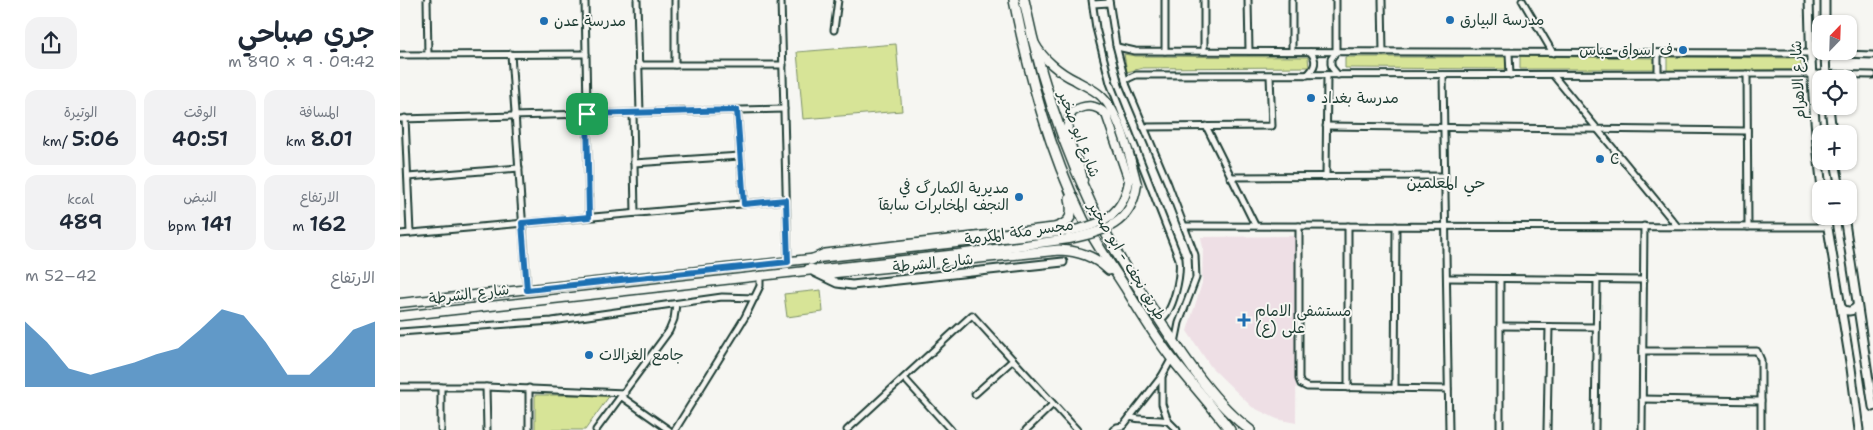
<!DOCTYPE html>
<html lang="ar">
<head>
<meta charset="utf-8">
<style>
  body { margin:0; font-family:"Shantell Sans","Playpen Sans Arabic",sans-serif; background:#f2f2f3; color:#1f2937; direction:rtl; height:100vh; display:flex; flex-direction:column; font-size:19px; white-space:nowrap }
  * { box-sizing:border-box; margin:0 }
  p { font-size:16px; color:#747a83 }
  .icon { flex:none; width:28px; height:28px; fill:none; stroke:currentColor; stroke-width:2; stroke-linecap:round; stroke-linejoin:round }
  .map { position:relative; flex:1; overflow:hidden; direction:ltr }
  .panel { display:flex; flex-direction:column; background:#fff; width:400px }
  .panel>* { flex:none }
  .needle { width:32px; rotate:23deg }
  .fabs { position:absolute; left:1412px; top:15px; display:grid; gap:10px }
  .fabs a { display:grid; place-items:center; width:45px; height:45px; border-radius:10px; background:#fff; box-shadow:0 1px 4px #0004; font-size:25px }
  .pin { position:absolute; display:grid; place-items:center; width:42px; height:42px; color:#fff; margin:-21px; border-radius:10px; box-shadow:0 2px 8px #0006 }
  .round { display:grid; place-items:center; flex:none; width:52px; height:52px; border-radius:15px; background:#f2f2f3 }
  .overview { display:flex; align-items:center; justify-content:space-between; height:85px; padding:0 25px }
  h1 { font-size:28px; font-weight:600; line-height:38px }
  .stats { display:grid; grid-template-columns:repeat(3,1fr); gap:8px; height:85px; padding:5px 25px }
  .stats div { display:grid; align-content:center; border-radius:12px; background:#f2f2f3; text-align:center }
  .stats b { font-size:21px; font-weight:600 }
  .stats small { font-size:14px; font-weight:400 }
  .stats p { font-size:14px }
  .chart { height:140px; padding:10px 25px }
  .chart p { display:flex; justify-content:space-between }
  .chart svg { width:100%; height:90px; margin-top:5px; fill:#1f6fb2; opacity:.7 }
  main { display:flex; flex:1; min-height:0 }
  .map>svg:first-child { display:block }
  .built { fill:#eedfe5 }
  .green { fill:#d7e497; stroke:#7b9066 }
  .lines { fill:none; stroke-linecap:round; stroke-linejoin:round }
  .street-casing { stroke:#1f3d34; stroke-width:9 }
  .secondary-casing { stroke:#1f3d34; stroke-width:11 }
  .primary-casing { stroke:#1f3d34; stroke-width:11 }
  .highway-casing { stroke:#1f3d34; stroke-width:12 }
  .street { stroke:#f6f6f2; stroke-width:5 }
  .secondary { stroke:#f6f6f2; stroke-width:7 }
  .primary { stroke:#f6f6f2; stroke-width:8 }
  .highway { stroke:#f6f6f2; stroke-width:9 }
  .primary-bridge-casing { stroke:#1f3d34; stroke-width:11; stroke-linecap:butt }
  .primary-bridge { stroke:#f6f6f2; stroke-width:8 }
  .route-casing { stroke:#fff; stroke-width:10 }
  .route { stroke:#1f6fb2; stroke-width:6 }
  .poi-dot { fill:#1f6fb2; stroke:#f6f6f2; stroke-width:2 }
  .labels { text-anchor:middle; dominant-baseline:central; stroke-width:4; stroke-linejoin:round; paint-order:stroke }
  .poi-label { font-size:15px; fill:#1f3d34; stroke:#f6f6f2; text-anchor:start }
  .street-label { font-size:15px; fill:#1f3d34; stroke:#f6f6f2 }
  .neighbourhood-label { font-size:16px; fill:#1f3d34; stroke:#f6f6f2 }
</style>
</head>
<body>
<main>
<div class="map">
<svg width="1473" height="430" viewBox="0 0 1473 430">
  <rect width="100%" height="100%" fill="#f6f6f2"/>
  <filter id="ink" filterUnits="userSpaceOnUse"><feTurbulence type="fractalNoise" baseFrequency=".02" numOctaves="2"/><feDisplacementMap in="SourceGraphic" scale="10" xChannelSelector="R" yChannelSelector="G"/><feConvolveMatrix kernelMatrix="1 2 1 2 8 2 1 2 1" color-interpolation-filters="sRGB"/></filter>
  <g filter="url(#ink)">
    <path class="built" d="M 897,236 L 896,423 L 877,419 L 852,407 L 811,367 L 787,331 L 802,283 L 803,248 L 801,237 Z"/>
    <g class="green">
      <path d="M 496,44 L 502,111 L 403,119 L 397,52 Z"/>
      <path d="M 724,54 L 735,56 L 908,57 L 909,67 L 743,68 L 727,72 Z"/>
      <path d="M 1120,56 L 1255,58 L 1255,69 L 1120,69 Z"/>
      <path d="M 945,57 L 1106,57 L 1107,69 L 945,68 Z"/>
      <path d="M 1267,57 L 1401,58 L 1401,70 L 1267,71 Z"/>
      <path d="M 421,290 L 423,312 L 387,317 L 384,294 Z"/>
      <path d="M 135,395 L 210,395 L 185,430 L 135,430 Z"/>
    </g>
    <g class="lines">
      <defs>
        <g id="street">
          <path d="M 27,0 L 28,55"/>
          <path d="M 185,0 L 189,217"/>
          <path d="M 237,0 L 240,113"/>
          <path d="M 381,0 L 388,262"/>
          <path d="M 692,0 L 696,28 L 710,83 L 779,259 C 781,275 774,312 760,320"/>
          <path d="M 709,0 L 716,45 L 726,84 L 768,184 L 795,255 L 796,278 L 779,323 L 775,343"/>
          <path d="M 848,0 L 849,51"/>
          <path d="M 892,0 L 892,51"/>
          <path d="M 936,0 L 936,52 L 931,59 L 931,64 L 932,68 L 938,75"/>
          <path d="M 982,0 L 983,52"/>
          <path d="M 1122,0 L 1153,53"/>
          <path d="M 693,4 L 709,3"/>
          <path d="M 434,30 L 438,0"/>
          <path d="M 716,45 L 717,47 L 735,51 L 1409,53 L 1473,55"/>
          <path d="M 765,51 L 765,0"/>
          <path d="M 804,51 L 804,0"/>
          <path d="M 1109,53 L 1110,75"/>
          <path d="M 1258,53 L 1258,75"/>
          <path d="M 111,54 L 127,290"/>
          <path d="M 0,55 L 186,54"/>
          <path d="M 239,65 L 383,65"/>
          <path d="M 275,65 L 275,0"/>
          <path d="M 1347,74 L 1348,227"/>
          <path d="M 907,75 C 915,68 918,60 910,52"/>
          <path d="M 1043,75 L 1049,430"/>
          <path d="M 1153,75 L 1277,226"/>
          <path d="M 726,84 L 725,80 L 736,75 L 1411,74 L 1473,75"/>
          <path d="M 337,110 L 344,204"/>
          <path d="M 233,113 L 235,213"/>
          <path d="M 5,118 L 10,233"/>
          <path d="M 0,119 L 384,109"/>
          <path d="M 806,126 L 855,225"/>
          <path d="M 926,126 L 1347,131"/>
          <path d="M 743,127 L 872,126 L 870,76"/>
          <path d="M 234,163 L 340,156"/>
          <path d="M 8,177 L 119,168"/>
          <path d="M 830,177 L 1045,176"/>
          <path d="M 926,177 L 927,75"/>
          <path d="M 784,226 L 1427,227"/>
          <path d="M 899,226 L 899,379 L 901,384 L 907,387 L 1048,389"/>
          <path d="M 0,234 L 386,200"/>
          <path d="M 1047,278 L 1244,280"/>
          <path d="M 1100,326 L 1196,327"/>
          <path d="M 0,332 L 152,321 L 322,297 L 355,298"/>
          <path d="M 1243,351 L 1357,351 L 1361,360 L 1361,430"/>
          <path d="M 762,376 L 762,404 L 768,421 L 777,430"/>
          <path d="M 504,378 L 551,430"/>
          <path d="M 0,387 L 86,387 L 225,393"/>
          <path d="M 86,387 L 87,430"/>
          <path d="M 129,388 L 129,430"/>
          <path d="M 948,388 L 948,226"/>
          <path d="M 995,389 L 996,226"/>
          <path d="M 575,394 L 613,360"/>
          <path d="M 222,397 L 269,430"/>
          <path d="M 1242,399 L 1361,401"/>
          <path d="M 730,417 C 739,421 756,418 768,421"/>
          <path d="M 41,430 L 41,387"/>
          <path d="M 196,430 L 269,331 L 274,319 L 276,304"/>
          <path d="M 275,430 L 345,317 L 360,286 L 360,275"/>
          <path d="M 447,430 L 572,315 L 677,430"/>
          <path d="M 626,430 L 653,404"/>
          <path d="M 713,430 L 717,427 L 723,426 L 762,376 L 772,358"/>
          <path d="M 1100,430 L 1100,279"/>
          <path d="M 1147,430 L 1149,327"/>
          <path d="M 1195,430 L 1197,279"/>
          <path d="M 1242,430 L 1244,226"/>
        </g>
        <g id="secondary">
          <path d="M 1409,0 C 1410,63 1414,126 1422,189"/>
          <path d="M 1425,24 L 1425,0"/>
          <path d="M 1425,51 L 1426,79"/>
          <path d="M 1429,106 L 1432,134"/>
          <path d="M 1435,161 L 1440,189"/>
          <path d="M 1426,216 L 1451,368 L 1459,430"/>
          <path d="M 1444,216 L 1473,407"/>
          <path d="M 414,272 L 437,283 L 452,285 L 663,262"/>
          <path d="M 1441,307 C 1446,313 1453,312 1457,306"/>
        </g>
        <g id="primary">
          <path d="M 635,44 C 643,59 660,73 675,80 C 683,85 694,89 701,96 C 721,114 730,158 737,184"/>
          <path d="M 683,180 C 679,154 659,138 672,112 C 685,104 695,104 706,114 L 729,181"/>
          <path d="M 0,303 L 669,231"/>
          <path d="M 0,316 L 558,254 L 669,239"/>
        </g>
        <g id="highway">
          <path d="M 614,0 C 629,75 649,150 683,219 C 695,243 711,265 725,287 C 740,312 755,337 773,360 C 792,384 812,406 830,430"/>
          <path d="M 624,0 C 643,92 674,181 722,262 C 734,282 748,302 761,322 C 785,359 815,404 850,430"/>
          <path d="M 411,260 L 425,254 L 654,228 C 672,223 673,215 670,198"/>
          <path d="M 409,269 L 431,273 L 659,250 C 679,251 694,256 709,270"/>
        </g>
      </defs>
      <use href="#street" class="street-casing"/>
      <use href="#secondary" class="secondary-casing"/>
      <use href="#primary" class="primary-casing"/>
      <use href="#highway" class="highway-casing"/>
      <use href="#street" class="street"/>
      <use href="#secondary" class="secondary"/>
      <use href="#primary" class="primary"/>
      <use href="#highway" class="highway"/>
      <defs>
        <g id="primary-bridge">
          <path d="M 669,231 C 701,225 723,216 729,181"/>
          <path d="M 669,239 C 704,232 732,224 737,184"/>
        </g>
      </defs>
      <use href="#primary-bridge" class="primary-bridge-casing"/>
      <use href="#primary-bridge" class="primary-bridge"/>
    </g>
  </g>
  <g class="lines" filter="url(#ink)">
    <defs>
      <path id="route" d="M 337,110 L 344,204 L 386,200 L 388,262 L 127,290 L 122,223 L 189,217 L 187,114 Z"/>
    </defs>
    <use href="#route" class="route-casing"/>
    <use href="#route" class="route"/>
  </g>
  <g class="poi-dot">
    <circle cx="1050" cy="20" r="5"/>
    <circle cx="144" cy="21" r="5"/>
    <circle cx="1283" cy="50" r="5"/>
    <circle cx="911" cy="98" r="5"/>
    <circle cx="1200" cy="159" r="5"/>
    <circle cx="619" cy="197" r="5"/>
    <path d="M841.5 312.5h5v5h5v5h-5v5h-5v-5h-5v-5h5z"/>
    <circle cx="189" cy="355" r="5"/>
  </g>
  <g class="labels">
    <g class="poi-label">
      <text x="1060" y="20">مدرسة البيارق</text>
      <text x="154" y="21">مدرسة عدن</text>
      <text x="1273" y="50" text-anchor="end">ف اسواق عباس</text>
      <text x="921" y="98">مدرسة بغداد</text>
      <text x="1210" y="159">C</text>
      <text x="609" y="188" text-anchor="end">مديرية الكمارگ في<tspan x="609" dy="17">النجف المخابرات سابقآ</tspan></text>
      <text x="855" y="311">مستشفی الامام<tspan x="855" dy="17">علی (ع)</tspan></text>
      <text x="199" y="355">جامع الغزالات</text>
    </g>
    <g class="street-label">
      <text transform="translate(1398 80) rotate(-93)">شارع الاهرام</text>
      <text transform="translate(679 134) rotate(69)">شارع ابو صخير</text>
      <text transform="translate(619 232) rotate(-8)">مجسر مكة المكرمة</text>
      <text transform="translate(727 261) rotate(59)">طريق نجف - ابو صخير</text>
      <text transform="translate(533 263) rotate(-6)">شارع الشرطة</text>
      <text transform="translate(69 294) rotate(-7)">شارع الشرطة</text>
    </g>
    <g class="neighbourhood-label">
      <text x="1046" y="182">حي المعلمين</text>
    </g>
  </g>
</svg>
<div class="fabs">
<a><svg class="needle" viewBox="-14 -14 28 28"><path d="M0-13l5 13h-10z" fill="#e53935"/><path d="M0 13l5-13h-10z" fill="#747a83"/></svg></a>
<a><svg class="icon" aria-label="locate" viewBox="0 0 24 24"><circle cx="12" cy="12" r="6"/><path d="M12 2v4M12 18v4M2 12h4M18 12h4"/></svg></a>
<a>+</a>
<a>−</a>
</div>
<div class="pin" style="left:187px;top:114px;background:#1e9e55"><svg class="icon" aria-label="arrive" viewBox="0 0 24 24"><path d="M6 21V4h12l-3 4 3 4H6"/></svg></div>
</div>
<section class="panel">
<div class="overview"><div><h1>جري صباحي</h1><p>09:42 · 9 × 890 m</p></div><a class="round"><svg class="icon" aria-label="share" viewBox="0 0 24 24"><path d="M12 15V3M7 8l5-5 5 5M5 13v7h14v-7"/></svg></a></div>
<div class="stats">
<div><p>المسافة</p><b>8.01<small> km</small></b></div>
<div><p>الوقت</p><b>40:51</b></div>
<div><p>الوتيرة</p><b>5:06<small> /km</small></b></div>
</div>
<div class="stats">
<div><p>الارتفاع</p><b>162<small> m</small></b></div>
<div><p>النبض</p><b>141<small> bpm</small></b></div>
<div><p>kcal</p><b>489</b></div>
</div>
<div class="chart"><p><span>الارتفاع</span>42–52 m</p>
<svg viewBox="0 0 160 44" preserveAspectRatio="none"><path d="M0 44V12L10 22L20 35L30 38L40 35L50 32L60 28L70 25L80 16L90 6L100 9L110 22L120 38L130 38L140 28L150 16L160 12V44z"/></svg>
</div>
</section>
</main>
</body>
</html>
